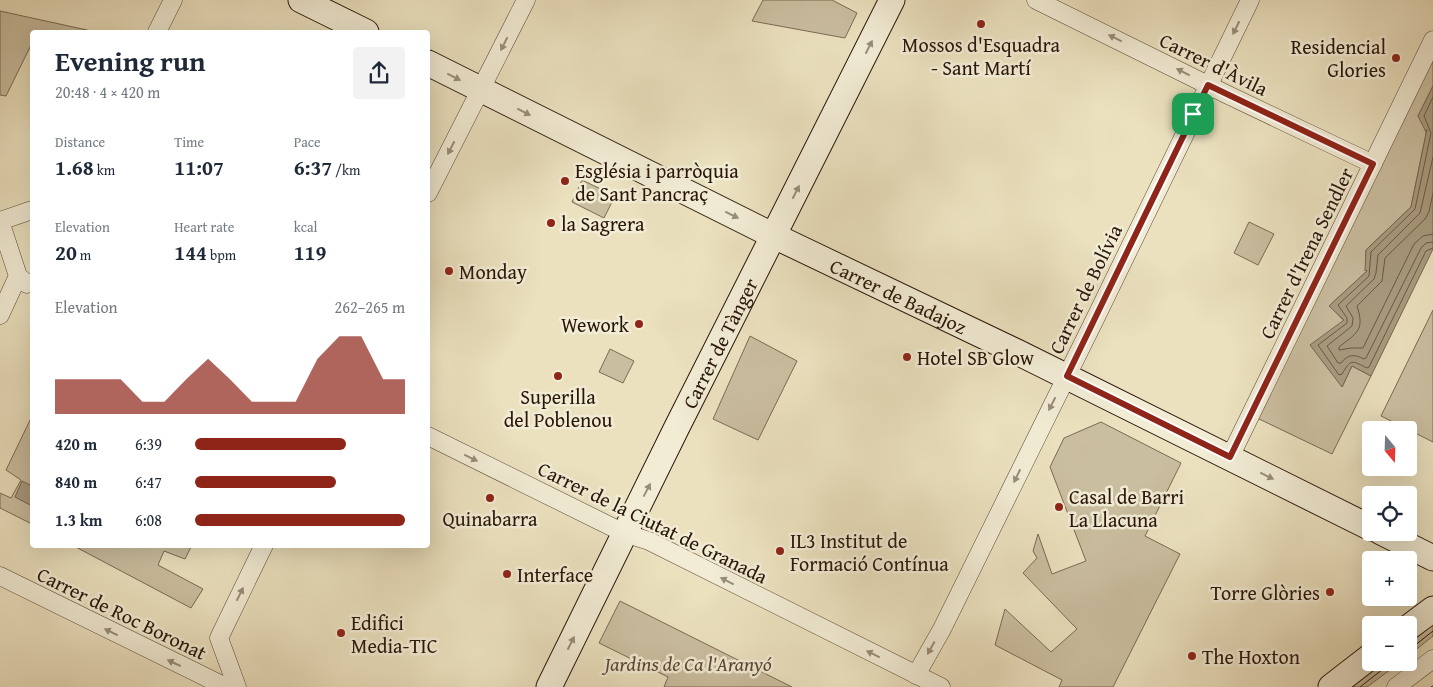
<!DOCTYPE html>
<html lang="en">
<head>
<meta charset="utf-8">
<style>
  body { margin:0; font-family:"Gentium Book Plus",serif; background:#f2f2f3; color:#1f2937; height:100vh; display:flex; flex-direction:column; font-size:19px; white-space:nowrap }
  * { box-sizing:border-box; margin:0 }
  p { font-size:16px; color:#747a83 }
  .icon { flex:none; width:28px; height:28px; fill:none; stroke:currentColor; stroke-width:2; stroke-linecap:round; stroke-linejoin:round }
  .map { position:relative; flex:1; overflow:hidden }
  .side { position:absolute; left:30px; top:30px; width:400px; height:518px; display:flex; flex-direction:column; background:#fff; border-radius:5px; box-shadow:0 5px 20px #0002 }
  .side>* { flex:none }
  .needle { width:32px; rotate:161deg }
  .fabs { position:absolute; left:1362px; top:421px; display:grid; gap:10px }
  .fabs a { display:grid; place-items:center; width:55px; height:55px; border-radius:5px; background:#fff; box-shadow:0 5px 20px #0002; font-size:25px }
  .pin { position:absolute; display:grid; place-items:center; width:42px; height:42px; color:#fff; margin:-21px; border-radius:10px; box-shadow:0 2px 8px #0006 }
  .round { display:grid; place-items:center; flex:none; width:52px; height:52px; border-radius:5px; background:#f2f2f3 }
  .summary { display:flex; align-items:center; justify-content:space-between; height:85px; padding:0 25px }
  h1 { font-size:28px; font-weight:700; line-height:38px }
  .figures { display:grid; grid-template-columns:repeat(3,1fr); gap:8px; height:85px; padding:5px 25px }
  .figures div { display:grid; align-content:center }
  .figures b { font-size:21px; font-weight:700 }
  .figures small { font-size:14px; font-weight:400 }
  .figures p { font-size:14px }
  .chart { height:140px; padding:10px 25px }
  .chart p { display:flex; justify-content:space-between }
  .chart svg { width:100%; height:90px; margin-top:5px; fill:#8f2418; opacity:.7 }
  ul { padding:0 25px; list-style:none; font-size:16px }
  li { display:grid; grid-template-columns:80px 60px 1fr; align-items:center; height:38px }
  li i { height:12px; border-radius:6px; background:#8f2418 }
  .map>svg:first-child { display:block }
  .green { fill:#cabea0; stroke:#7a6a54 }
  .water { fill:#a99c81; stroke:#766651 }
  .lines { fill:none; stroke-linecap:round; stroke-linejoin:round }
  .shore { stroke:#695945; stroke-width:1 }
  .street-casing { stroke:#5a4936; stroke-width:19 }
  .secondary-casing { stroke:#291609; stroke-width:27 }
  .street { stroke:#f2ecd5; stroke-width:18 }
  .secondary { stroke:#f2ecd5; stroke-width:25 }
  .tram { stroke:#291609; stroke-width:1 }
  .oneway { fill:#988c79 }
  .route-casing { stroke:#fff; stroke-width:10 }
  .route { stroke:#8f2418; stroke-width:6 }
  .poi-dot { fill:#8f2418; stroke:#f2ecd5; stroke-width:2 }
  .labels { text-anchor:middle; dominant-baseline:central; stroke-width:5; stroke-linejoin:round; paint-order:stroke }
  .poi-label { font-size:20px; fill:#291609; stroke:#f2ecd5; text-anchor:start }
  .street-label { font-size:20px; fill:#291609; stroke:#f2ecd5 }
  .park-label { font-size:20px; font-style:italic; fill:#594836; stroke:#f2ecd5 }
</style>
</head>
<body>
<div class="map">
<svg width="1433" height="687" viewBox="0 0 1433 687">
  <rect width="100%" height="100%" fill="#ebe1bf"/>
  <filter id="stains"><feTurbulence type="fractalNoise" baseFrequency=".004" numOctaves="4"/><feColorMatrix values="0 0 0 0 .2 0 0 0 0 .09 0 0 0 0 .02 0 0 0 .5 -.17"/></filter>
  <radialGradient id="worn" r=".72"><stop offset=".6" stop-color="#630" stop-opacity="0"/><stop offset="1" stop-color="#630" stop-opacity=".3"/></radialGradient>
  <g class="green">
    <path d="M 763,0 L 832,0 L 857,13 L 845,38 L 752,21 Z"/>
    <path d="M 0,11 L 96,32 L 32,32 L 32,43 L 6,96 L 0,95 Z"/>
    <path d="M 1433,59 L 1433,86 L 1418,116 L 1427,129 L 1411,207 L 1366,250 L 1367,271 L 1330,305 L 1342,319 L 1345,319 L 1342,387 L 1352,366 L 1371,376 L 1332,454 L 1257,418 Z"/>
    <path d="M 582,180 L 615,196 L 604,218 L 572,202 Z"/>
    <path d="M 1249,222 L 1274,234 L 1258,265 L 1234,253 Z"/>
    <path d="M 1433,310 L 1433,442 L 1381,416 Z"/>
    <path d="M 750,336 L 797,361 L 758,440 L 713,419 Z"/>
    <path d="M 610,349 L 634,361 L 623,383 L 599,372 Z"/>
    <path d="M 32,416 L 32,524 L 0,508 L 0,493 L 11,498 L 21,480 L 6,470 Z"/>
    <path d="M 1101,422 L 1181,463 L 1145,536 L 1180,554 L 1113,687 L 1059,687 L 1062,680 L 995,645 L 1005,609 L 1051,652 L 1077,629 L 1023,573 L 1037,558 L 1033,551 L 1038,534 L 1052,574 L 1086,561 L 1050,467 L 1064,438 Z"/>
    <path d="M 72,545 L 192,545 L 185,559 L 164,551 L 158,565 L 203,589 L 191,608 Z"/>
    <path d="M 620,601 L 792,687 L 664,687 L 668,677 L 599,643 Z"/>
    <path d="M 1433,625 L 1433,636 L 1409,655 L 1409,643 Z"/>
    <path d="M 1384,662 L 1399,663 L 1367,687 L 1352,687 Z"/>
  </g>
  <g class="water">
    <path d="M 1433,86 L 1433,249 L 1371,376 L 1352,366 L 1342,387 L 1310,345 L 1344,320 L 1329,306 L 1367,271 L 1366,270 L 1365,271 L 1366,250 L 1411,207 L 1427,129 L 1426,132 L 1418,116 Z"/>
    <path d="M 22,481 L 32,486 L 32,506 L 15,497 Z"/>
  </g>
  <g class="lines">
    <g class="shore">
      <path d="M 1433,97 L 1424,116 L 1431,133 L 1415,209 L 1371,252 L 1369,276 L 1338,305 L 1347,318 L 1347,323 L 1318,345 L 1339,375 L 1342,374 C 1351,359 1351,360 1367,368 L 1369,367 L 1426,251 L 1433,248"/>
      <path d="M 1433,157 L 1420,213 L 1378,255 L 1376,273 L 1374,279 L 1346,306 L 1353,318 L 1352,326 L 1327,346 L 1338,363 L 1341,363 C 1348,354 1354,354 1364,359 L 1366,358 L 1421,248 L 1426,243 L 1433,242"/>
      <path d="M 1433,193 L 1429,212 L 1425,219 L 1385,258 L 1382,281 L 1357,306 C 1365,330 1357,333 1339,347 L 1339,350 L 1351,348 L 1363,348 L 1414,244 L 1423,236 L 1433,234"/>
    </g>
    <defs>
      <g id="street">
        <path d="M 1036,0 L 1226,94 L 1373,164"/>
        <path d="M 157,32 L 173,0"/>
        <path d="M 428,193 L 526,0"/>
        <path d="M 0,221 L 32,210"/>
        <path d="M 18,276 L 27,284 L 32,282"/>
        <path d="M 0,315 L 18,276 L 0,221"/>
        <path d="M 428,436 L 624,533 L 649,541 L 941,687"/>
        <path d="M 1230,457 L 1433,40"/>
        <path d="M 0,576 L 226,687"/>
        <path d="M 916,675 L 942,629 L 1095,319 L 1250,0"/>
        <path d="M 237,687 L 219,638 L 264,545"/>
        <path d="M 1396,687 L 1433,659"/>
      </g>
      <g id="secondary">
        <path d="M 301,0 L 366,32"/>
        <path id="s1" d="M 428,63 L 768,233 L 1019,353 L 1371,528"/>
        <path d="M 1381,532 L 1433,558"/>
        <path d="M 1409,627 L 1433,609"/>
        <path id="s2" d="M 549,687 L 676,429 L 892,0"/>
        <path d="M 1331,687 L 1371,656"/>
      </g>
    </defs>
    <use href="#street" class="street-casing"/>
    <use href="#secondary" class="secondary-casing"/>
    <use href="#street" class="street"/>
    <use href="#secondary" class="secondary"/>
    <g class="tram">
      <path d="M 1409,650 L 1433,631"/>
      <path d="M 1360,687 L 1392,662"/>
      <path d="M 1431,687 L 1433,686"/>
    </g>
  </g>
  <defs><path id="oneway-solid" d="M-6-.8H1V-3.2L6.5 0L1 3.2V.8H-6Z" transform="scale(1.25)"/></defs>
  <g class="oneway">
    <use href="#oneway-solid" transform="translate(1236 28) rotate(116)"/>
    <use href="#oneway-solid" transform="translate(1115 38) rotate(-154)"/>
    <use href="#oneway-solid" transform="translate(504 44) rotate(117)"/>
    <use href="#oneway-solid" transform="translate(869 47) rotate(-63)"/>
    <use href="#oneway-solid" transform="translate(1183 72) rotate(-153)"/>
    <use href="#oneway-solid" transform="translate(454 77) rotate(27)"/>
    <use href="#oneway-solid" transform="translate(524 112) rotate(27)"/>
    <use href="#oneway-solid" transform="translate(451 148) rotate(117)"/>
    <use href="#oneway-solid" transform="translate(796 192) rotate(-63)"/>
    <use href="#oneway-solid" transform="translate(732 215) rotate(26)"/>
    <use href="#oneway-solid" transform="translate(1052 404) rotate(117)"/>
    <use href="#oneway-solid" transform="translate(471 458) rotate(26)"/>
    <use href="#oneway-solid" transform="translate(1017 476) rotate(116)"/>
    <use href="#oneway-solid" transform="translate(1267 476) rotate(26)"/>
    <use href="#oneway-solid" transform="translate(647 490) rotate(-62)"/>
    <use href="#oneway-solid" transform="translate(727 581) rotate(-153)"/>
    <use href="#oneway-solid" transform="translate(240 594) rotate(-64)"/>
    <use href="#oneway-solid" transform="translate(111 632) rotate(-154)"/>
    <use href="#oneway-solid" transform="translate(571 643) rotate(-63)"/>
    <use href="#oneway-solid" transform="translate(931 648) rotate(119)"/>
    <use href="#oneway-solid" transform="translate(873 654) rotate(-154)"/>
    <use href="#oneway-solid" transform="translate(174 663) rotate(-155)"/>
  </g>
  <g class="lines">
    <defs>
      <path id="route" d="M 1208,85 L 1373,164 L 1230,457 L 1067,376 Z"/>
    </defs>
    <use href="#route" class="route-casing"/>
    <use href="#route" class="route"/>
  </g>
  <g class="poi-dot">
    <circle cx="981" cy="24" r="5"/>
    <circle cx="1396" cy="58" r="5"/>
    <circle cx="565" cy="181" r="5"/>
    <circle cx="551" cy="223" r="5"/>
    <circle cx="449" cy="271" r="5"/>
    <circle cx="639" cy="324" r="5"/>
    <circle cx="907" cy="357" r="5"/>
    <circle cx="558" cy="376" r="5"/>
    <circle cx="490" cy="498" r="5"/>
    <circle cx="1059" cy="507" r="5"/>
    <circle cx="780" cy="551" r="5"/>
    <circle cx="507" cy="574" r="5"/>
    <circle cx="1330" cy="592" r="5"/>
    <circle cx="341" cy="633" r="5"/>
    <circle cx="1192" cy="656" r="5"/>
  </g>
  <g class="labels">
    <g class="poi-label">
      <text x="981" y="44" text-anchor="middle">Mossos d'Esquadra<tspan x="981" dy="23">- Sant Martí</tspan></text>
      <text x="1386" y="46" text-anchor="end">Residencial<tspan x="1386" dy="23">Glories</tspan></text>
      <text x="575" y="170">Església i parròquia<tspan x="575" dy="23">de Sant Pancraç</tspan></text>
      <text x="561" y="223">la Sagrera</text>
      <text x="459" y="271">Monday</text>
      <text x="629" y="324" text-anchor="end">Wework</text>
      <text x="917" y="357">Hotel SB Glow</text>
      <text x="558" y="396" text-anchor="middle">Superilla<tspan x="558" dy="23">del Poblenou</tspan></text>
      <text x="1069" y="496">Casal de Barri<tspan x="1069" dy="23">La Llacuna</tspan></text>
      <text x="490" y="518" text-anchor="middle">Quinabarra</text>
      <text x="790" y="540">IL3 Institut de<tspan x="790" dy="23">Formació Contínua</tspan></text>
      <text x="517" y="574">Interface</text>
      <text x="1320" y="592" text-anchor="end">Torre Glòries</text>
      <text x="351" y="622">Edifici<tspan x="351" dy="23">Media-TIC</tspan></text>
      <text x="1202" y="656">The Hoxton</text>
    </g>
    <g class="street-label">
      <text transform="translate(1214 64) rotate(26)">Carrer d'Àvila</text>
      <text transform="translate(1306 253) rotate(-64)">Carrer d'Irena Sendler</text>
      <text transform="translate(1085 289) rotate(-64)">Carrer de Bolívia</text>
      <text stroke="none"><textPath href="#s1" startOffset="525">Carrer de Badajoz</textPath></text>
      <text stroke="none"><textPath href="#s2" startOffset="384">Carrer de Tànger</textPath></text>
      <text transform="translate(653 522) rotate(26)">Carrer de la Ciutat de Granada</text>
      <text transform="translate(122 613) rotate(26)">Carrer de Roc Boronat</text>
    </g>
    <g class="park-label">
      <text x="688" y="663">Jardins de Ca l'Aranyó</text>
    </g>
  </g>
  <rect width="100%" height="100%" filter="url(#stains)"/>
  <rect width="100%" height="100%" fill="url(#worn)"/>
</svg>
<div class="fabs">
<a><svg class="needle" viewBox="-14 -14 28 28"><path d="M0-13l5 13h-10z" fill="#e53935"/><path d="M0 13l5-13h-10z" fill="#747a83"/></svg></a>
<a><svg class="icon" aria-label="locate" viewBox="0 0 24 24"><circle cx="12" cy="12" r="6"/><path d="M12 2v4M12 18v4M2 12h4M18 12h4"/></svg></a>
<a>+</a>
<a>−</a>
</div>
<div class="pin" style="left:1193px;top:114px;background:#1e9e55"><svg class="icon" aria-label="arrive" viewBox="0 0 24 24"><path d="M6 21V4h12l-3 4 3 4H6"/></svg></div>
<section class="side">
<div class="summary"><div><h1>Evening run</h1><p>20:48 · 4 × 420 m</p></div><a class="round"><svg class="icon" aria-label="share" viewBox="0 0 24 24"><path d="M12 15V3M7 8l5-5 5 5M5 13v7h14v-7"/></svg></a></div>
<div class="figures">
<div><p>Distance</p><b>1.68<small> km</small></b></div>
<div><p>Time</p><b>11:07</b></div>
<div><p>Pace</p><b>6:37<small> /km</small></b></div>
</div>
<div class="figures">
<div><p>Elevation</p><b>20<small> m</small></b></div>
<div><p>Heart rate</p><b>144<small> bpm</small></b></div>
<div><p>kcal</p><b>119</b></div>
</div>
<div class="chart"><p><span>Elevation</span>262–265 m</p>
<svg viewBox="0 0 160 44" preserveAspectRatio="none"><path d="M0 44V27L10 27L20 27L30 27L40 38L50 38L60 27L70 17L80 27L90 38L100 38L110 38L120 17L130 6L140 6L150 27L160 27V44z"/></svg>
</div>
<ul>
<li><b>420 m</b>6:39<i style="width:72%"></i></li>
<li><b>840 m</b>6:47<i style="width:67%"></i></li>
<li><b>1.3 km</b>6:08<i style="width:100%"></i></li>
</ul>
</section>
</div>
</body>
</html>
